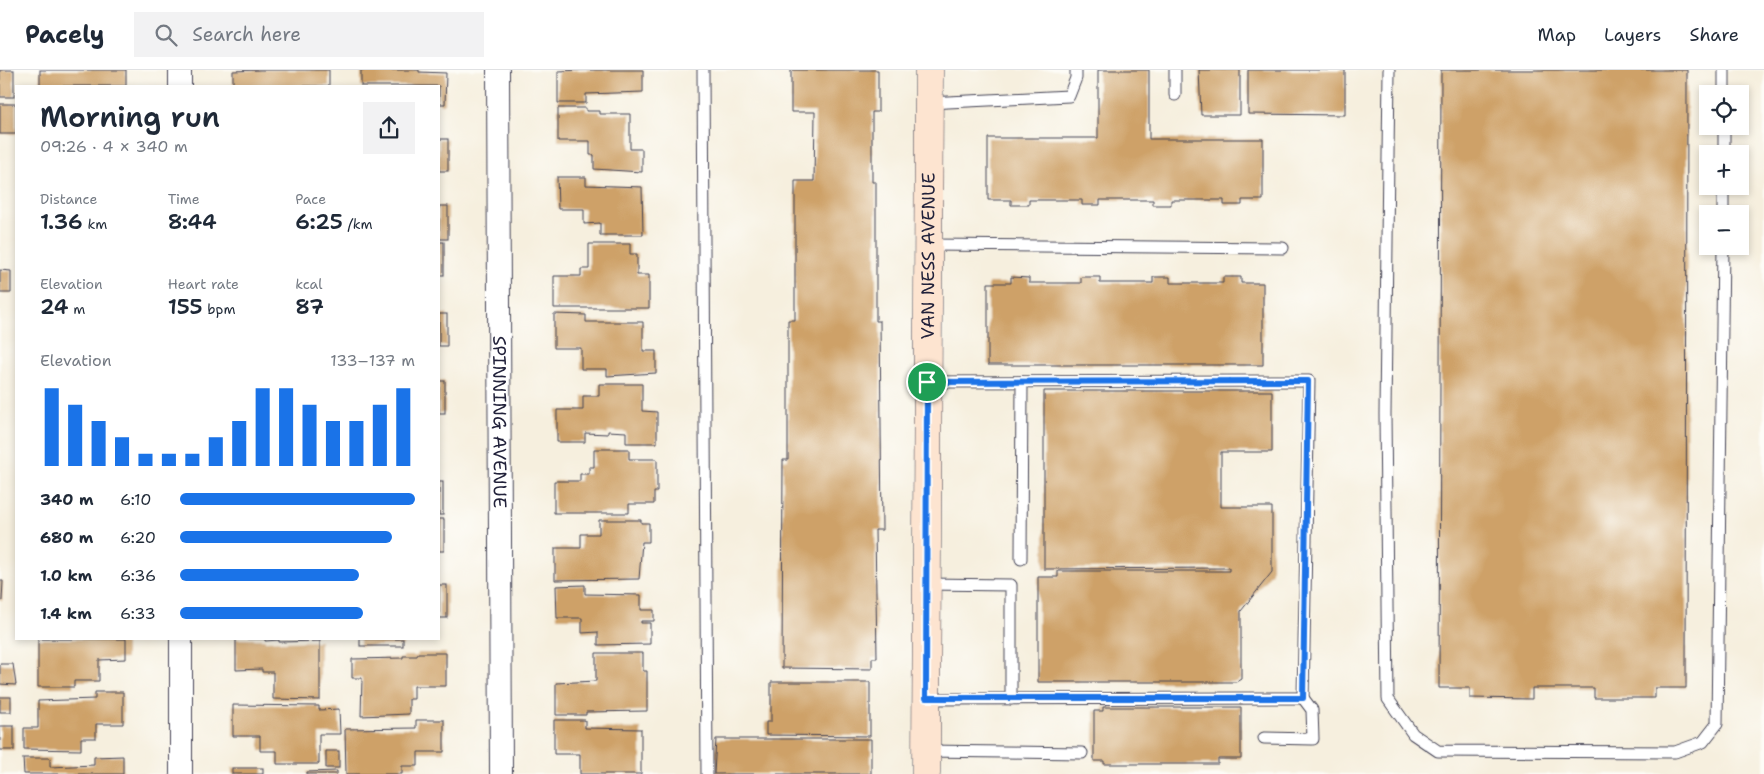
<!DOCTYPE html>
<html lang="en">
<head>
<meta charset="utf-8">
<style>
  body { margin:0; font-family:"Shantell Sans",sans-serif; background:#f2f2f3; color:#1f2937; height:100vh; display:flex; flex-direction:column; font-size:19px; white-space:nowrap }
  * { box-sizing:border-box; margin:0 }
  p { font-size:16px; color:#747a83 }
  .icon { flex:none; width:28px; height:28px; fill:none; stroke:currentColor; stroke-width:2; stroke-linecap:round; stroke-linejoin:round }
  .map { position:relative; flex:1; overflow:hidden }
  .drawer { position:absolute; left:15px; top:15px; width:425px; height:555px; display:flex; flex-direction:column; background:#fff; border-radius:0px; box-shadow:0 2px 8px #0003 }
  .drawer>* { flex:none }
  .buttons { position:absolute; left:1699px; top:15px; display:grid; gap:10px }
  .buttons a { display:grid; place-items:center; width:50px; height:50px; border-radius:0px; background:#fff; box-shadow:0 2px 8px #0003; font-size:25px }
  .pin { position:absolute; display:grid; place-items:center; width:42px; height:42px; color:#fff; margin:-21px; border:2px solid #fff; border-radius:50%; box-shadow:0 1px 5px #0007 }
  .round { display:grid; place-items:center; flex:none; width:52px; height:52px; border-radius:0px; background:#f2f2f3 }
  .summary { display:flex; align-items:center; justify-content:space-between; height:85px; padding:0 25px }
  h1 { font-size:28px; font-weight:600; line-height:38px }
  .metrics { display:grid; grid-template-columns:repeat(3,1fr); gap:8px; height:85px; padding:5px 25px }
  .metrics div { display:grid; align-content:center }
  .metrics b { font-size:21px; font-weight:600 }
  .metrics small { font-size:14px; font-weight:400 }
  .metrics p { font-size:14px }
  .chart { height:140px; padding:10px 25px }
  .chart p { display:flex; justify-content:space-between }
  .chart svg { width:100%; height:90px; margin-top:5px; stroke:#1a73e8; stroke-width:6 }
  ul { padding:0 25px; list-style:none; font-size:16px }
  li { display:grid; grid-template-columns:80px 60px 1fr; align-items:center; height:38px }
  li i { height:12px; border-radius:6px; background:#1a73e8 }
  header { display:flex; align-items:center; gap:30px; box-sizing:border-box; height:70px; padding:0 25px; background:#fff; border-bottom:1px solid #e0e1e3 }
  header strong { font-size:24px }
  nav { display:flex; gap:28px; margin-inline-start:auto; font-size:18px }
  .search { width:350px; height:45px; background:#f2f2f3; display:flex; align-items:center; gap:12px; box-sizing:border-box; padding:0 18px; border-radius:0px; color:#747a83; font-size:19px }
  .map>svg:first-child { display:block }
  .building { fill:#cea168 }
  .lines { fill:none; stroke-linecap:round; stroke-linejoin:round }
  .service-casing { stroke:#424153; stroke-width:13 }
  .minor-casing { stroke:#424153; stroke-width:24 }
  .secondary-casing { stroke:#424153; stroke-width:29 }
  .service { stroke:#fff; stroke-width:11 }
  .minor { stroke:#fff; stroke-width:22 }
  .secondary { stroke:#fde4d0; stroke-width:28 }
  .route-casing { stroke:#fff; stroke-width:10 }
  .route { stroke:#1a73e8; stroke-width:6 }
  .labels { text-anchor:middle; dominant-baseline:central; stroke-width:5; stroke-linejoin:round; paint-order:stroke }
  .street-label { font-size:18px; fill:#22223b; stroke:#fdfcf7 }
</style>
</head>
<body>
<header>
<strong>Pacely</strong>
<div class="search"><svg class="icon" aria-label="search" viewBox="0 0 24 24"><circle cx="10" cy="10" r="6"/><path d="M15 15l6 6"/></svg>Search here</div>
<nav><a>Map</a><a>Layers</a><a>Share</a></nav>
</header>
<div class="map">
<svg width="1764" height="704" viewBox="0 0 1764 704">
  <rect width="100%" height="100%" fill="#fdfcf7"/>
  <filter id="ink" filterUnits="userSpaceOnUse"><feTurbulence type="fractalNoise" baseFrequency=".02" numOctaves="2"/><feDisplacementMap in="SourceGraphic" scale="10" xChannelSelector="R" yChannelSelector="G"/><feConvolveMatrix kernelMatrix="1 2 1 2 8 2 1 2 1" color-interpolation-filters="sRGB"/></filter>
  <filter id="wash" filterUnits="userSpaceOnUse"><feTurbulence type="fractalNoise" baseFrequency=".0096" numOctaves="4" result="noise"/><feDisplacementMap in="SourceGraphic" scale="20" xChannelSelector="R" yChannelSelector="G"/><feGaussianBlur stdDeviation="1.12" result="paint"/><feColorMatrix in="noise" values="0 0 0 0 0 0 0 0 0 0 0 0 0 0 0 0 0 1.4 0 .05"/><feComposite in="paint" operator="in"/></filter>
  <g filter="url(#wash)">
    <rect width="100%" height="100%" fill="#f6efde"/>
    <g id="blocks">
      <g class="building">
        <rect x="0" y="0" width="14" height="27"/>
        <rect x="40" y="0" width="86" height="16"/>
        <path d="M 260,0 L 329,0 L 329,16 L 233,16 L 233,1 Z"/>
        <path d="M 361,0 L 419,0 L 419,2 L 446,3 L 445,34 L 439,34 L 439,16 L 361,16 Z"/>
        <path d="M 584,0 L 643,0 L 643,22 L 586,24 L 586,33 L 558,33 L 558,1 Z"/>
        <path d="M 791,0 L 878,0 L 878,42 L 872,42 L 872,112 L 876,112 L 876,251 L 880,251 L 882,460 L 875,460 L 877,588 L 872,588 L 872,599 L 782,598 L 783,390 L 788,390 L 788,250 L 795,250 L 795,111 L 814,111 L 815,42 L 791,42 Z"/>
        <path d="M 1098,0 L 1149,0 L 1149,69 L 1263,69 L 1263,130 L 1242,130 L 1242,135 L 1224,135 L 1224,130 L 1171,130 L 1171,135 L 1153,135 L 1153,130 L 1100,130 L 1100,135 L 1082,135 L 1082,130 L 1029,130 L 1029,135 L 1011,135 L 1011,130 L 988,130 L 988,68 L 1098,68 Z"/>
        <path d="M 1199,0 L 1240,0 L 1240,45 L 1201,45 Z"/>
        <path d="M 1248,0 L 1345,0 L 1345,45 L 1248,44 Z"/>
        <path d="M 1441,0 L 1687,0 L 1686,618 L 1655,618 L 1655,628 L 1594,628 L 1594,618 L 1532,618 L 1532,629 L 1470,628 L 1470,618 L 1439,618 Z"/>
        <rect x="0" y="34" width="16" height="30"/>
        <path d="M 558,38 L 586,38 L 586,41 L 600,41 L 600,44 L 630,44 L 630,79 L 642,79 L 642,102 L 594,99 L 594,85 L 590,85 L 590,71 L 558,71 Z"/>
        <rect x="439" y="69" width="9" height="32"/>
        <path d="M 557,107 L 586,107 L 586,115 L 642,117 L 643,165 L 600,165 L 600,153 L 584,154 L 584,139 L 558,139 Z"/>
        <rect x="439" y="136" width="9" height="33"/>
        <rect x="439" y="172" width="5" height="33"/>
        <path d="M 589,174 L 630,174 L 630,184 L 637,184 L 637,205 L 649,205 L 649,238 L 554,238 L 554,206 L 581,206 L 581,199 L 589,199 Z"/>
        <path d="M 0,200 L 11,201 L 11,223 L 0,223 Z"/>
        <path d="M 1011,207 L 1029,208 L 1029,213 L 1081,213 L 1081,207 L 1100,207 L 1100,213 L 1153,213 L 1153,207 L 1170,207 L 1170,213 L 1223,213 L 1223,207 L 1241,207 L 1241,213 L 1263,213 L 1263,295 L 988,295 L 988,213 L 1011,213 Z"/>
        <rect x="439" y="244" width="8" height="32"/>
        <path d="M 554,244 L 586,245 L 586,252 L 643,252 L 643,281 L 656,281 L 656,303 L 607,306 L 607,299 L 581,299 L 581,278 L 554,278 Z"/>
        <rect x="439" y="311" width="6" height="32"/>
        <path d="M 599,314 L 642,314 L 642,341 L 657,342 L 657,373 L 626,373 L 626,362 L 608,361 L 608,364 L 585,363 L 585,372 L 557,372 L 557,340 L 583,340 L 583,326 L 599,326 Z"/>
        <path d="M 1044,321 L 1272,321 L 1272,382 L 1221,382 L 1221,437 L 1272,437 L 1272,502 L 1241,541 L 1241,609 L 1236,612 L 1038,612 L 1038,507 L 1058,507 L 1058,501 L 1229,501 L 1229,498 L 1044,499 Z"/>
        <path d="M 594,379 L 629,379 L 629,389 L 657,389 L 657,422 L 654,422 L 654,434 L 629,434 L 629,443 L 554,443 L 554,411 L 580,411 L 580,404 L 589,404 L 589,397 L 594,397 Z"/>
        <rect x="439" y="412" width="4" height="33"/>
        <rect x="439" y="449" width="5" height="32"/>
        <path d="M 599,450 L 641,450 L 641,453 L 649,453 L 649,472 L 642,472 L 639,509 L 555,510 L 555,478 L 581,478 L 581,464 L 599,464 Z"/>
        <path d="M 0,511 L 3,511 L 2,531 L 0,531 Z"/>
        <rect x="439" y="515" width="8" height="33"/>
        <path d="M 585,515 L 585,524 L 641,525 L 641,540 L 654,540 L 654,551 L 641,551 L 641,553 L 650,553 L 650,574 L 598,575 L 598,562 L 582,563 L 582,548 L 557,548 L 556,516 Z"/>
        <path d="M 38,569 L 126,569 L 126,589 L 99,590 L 99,611 L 74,611 L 74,617 L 38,617 Z"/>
        <path d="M 236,569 L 265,569 L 265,571 L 279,570 L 279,572 L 320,571 L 320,630 L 273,629 L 273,602 L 262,602 L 262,599 L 236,600 Z"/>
        <rect x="360" y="569" width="43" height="7"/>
        <path d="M 418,583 L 446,583 L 446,616 L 414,616 L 414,629 L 409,629 L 409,644 L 361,646 L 362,608 L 352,608 L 352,589 L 403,588 L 403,586 L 417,586 Z"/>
        <path d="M 596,583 L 643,583 L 643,601 L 647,601 L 647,641 L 586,642 L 586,645 L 556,645 L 556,613 L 596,611 Z"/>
        <path d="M 0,594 L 13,594 L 16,615 L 0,614 Z"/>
        <path d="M 771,612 L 870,612 L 870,666 L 766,665 L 766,652 L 771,652 Z"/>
        <path d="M 95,622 L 123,622 L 123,654 L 96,654 L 96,668 L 81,668 L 81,680 L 24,679 L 24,658 L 38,658 L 38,631 L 95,629 Z"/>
        <rect x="0" y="627" width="11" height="15"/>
        <path d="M 233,635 L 319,636 L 319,640 L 339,639 L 340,664 L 319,664 L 319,694 L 277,694 L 277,681 L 260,681 L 260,666 L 233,666 Z"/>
        <path d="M 1103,637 L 1241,637 L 1241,689 L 1218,689 L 1218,694 L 1104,694 L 1104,691 L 1094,691 L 1094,641 L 1103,641 Z"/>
        <path d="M 416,650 L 444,650 L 444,682 L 418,682 L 418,696 L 402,696 L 402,704 L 346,704 L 345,659 L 416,658 Z"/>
        <path d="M 554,650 L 585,650 L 585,658 L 641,659 L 641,704 L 580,704 L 580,684 L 554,684 Z"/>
        <rect x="0" y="656" width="14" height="24"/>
        <path d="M 716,669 L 871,669 L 871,704 L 714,704 Z"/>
        <rect x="326" y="681" width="13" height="17"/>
        <path d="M 123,686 L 123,704 L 24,704 L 23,688 L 50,688 L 50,697 L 94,695 L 94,687 Z"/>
        <rect x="232" y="698" width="31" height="6"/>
        <path d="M 337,701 L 337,704 L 307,704 L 307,702 Z"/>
      </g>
    </g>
  </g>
  <g filter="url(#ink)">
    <use href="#blocks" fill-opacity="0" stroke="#424153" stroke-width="1"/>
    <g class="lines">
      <defs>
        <g id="service">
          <path d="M 703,0 L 707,704"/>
          <path d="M 1175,0 L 1175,25"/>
          <path d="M 1389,0 L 1385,344 L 1388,629 L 1413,664 L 1438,681 L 1675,682 L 1703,672 L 1717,654 L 1723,176"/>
          <path d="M 1724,0 L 1724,24"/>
          <path d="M 928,33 L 1069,26 L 1076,8 L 1076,0"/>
          <path d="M 1724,56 L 1724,84"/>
          <path d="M 1723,144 L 1723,116"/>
          <path d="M 928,175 L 1283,178"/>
          <path d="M 1021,489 L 1022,312"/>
          <path d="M 926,514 L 1011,515 L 1011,629"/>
          <path d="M 926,629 L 1303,628 L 1309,311 L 927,312"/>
          <path d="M 1264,668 L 1313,669 L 1312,640 L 1303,628"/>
          <path d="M 926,681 L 1082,683"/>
        </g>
        <g id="minor">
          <path d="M 180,0 L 180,16"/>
          <path id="s1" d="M 498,0 L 501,704"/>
          <path d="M 181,569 L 181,704"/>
        </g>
        <g id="secondary">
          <path id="s2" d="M 926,704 L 929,0"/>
        </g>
      </defs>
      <use href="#service" class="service-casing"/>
      <use href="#minor" class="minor-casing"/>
      <use href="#secondary" class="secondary-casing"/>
      <use href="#service" class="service"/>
      <use href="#minor" class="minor"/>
      <use href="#secondary" class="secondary"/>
    </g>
  </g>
  <g class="lines" filter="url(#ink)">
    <defs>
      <path id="route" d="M 1308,311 L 1303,628 L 926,628 L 927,312 Z"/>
    </defs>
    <use href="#route" class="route-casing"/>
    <use href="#route" class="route"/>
  </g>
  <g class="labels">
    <g class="street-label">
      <text stroke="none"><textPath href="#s2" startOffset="518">VAN NESS AVENUE</textPath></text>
      <text stroke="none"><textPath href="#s1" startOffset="352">SPINNING AVENUE</textPath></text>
    </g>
  </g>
</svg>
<div class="buttons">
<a><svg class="icon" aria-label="locate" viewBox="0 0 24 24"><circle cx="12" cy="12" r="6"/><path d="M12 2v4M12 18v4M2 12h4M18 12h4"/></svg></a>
<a>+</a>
<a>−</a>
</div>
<div class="pin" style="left:927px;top:312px;background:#1e9e55"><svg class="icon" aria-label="arrive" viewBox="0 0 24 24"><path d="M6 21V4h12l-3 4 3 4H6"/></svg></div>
<section class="drawer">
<div class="summary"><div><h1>Morning run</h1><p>09:26 · 4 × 340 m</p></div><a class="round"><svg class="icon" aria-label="share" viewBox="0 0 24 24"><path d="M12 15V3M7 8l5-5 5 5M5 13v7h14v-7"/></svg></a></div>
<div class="metrics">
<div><p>Distance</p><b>1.36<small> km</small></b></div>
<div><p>Time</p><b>8:44</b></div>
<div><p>Pace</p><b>6:25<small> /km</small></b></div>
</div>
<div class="metrics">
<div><p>Elevation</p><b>24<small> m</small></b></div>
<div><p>Heart rate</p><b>155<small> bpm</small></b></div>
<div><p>kcal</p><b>87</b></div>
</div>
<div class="chart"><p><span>Elevation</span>133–137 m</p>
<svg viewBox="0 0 160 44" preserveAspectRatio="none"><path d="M5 44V6M15 44V14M25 44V22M35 44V30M45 44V38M55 44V38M65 44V38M75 44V30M85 44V22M95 44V6M105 44V6M115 44V14M125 44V22M135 44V22M145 44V14M155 44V6"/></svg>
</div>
<ul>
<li><b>340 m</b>6:10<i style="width:100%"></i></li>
<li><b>680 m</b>6:20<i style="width:90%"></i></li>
<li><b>1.0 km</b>6:36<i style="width:76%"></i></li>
<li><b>1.4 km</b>6:33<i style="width:78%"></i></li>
</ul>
</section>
</div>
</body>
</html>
